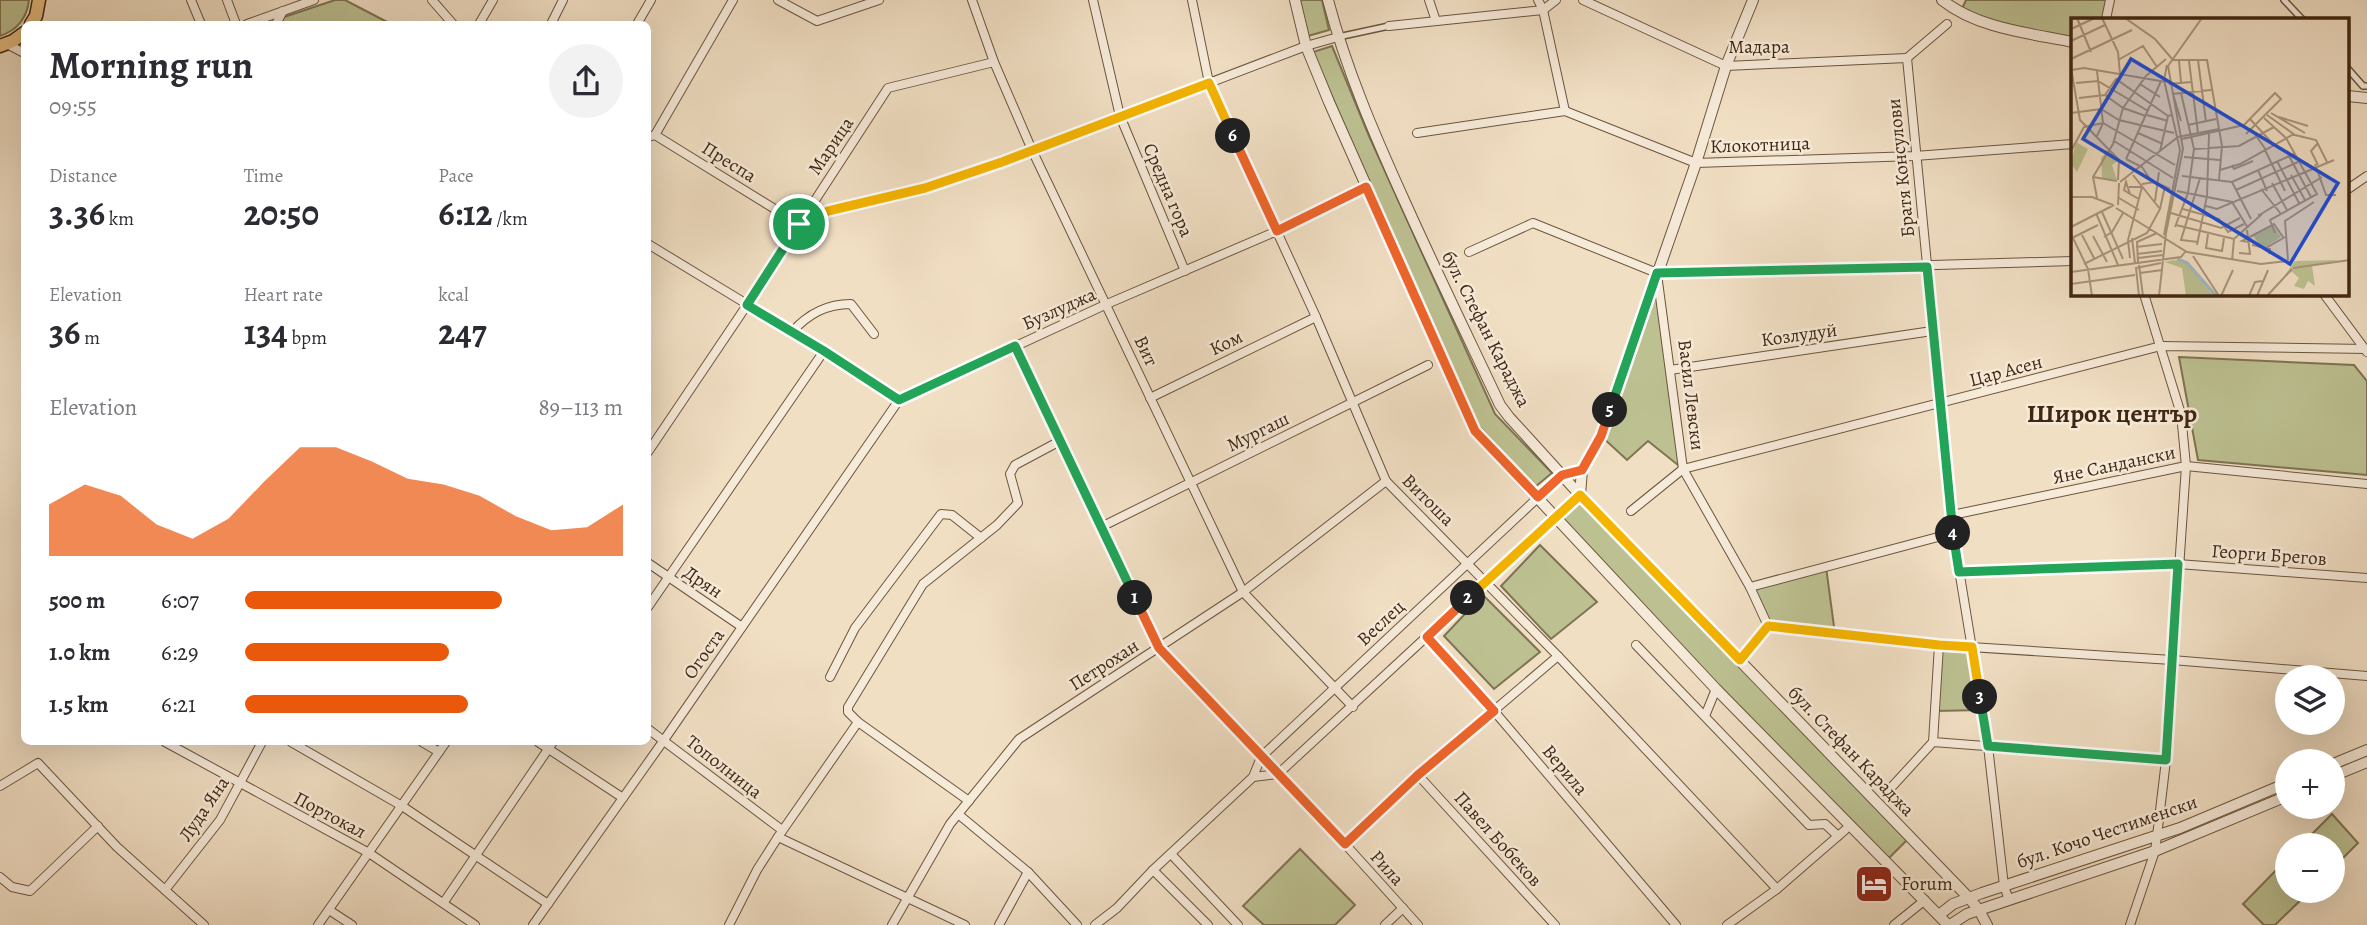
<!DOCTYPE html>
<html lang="en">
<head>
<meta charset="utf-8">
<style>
  body { margin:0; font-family:Alegreya,serif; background:#f2f2f3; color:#2b2b33; height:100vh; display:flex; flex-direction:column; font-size:26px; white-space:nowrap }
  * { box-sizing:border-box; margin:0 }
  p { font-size:23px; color:#7c7c81 }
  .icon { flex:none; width:38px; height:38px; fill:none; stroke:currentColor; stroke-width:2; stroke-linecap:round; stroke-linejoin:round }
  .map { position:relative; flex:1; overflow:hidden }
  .side { position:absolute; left:21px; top:21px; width:630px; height:724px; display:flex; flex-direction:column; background:#fff; border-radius:10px; box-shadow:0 7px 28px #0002 }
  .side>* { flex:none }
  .tools { position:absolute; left:2275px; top:665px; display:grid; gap:14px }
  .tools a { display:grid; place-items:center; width:70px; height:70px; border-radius:50%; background:#fff; box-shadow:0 7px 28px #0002; font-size:35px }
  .pin { position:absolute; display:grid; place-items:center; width:60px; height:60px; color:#fff; margin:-30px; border:4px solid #fff; border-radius:50%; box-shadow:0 2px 7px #0007 }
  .km { position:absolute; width:35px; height:35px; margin:-18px; border-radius:50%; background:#222; color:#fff; font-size:19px; line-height:35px; text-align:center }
  .round { display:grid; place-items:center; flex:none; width:74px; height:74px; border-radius:37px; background:#f2f2f3 }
  .summary { display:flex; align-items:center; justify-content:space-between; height:119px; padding:0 28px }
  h1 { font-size:38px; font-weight:600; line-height:52px }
  .stats { display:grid; grid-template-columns:repeat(3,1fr); gap:10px; height:119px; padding:7px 28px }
  .stats div { display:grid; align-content:center }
  .stats b { font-size:35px; font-weight:600 }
  .stats small { font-size:19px; font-weight:400 }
  .stats p { font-size:19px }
  .chart { height:196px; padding:14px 28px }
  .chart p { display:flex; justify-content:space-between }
  .chart svg { width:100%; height:126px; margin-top:7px; fill:#ea580c; opacity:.7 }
  ul { padding:0 28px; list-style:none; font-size:23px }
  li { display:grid; grid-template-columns:112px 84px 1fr; align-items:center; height:52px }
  li i { height:18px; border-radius:9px; background:#ea580c }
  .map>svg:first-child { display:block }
  .green { fill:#bdc192; stroke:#7e7452; stroke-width:2 }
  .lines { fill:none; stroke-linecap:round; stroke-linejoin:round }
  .pedestrian-casing { stroke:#6c553e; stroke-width:8 }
  .minor-casing { stroke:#6c553e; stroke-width:10 }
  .tertiary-casing { stroke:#6c553e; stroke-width:12 }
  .primary-casing { stroke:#402712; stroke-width:15 }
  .pedestrian { stroke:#f6ead9; stroke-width:5 }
  .minor { stroke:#f6ead9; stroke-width:8 }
  .tertiary { stroke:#f6ead9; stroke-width:10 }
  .primary { stroke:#e8c082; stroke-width:12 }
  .split-1-casing { stroke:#fff; stroke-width:14 }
  .split-2-casing { stroke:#fff; stroke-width:14 }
  .split-3-casing { stroke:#fff; stroke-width:14 }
  .split-4-casing { stroke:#fff; stroke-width:14 }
  .split-5-casing { stroke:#fff; stroke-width:14 }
  .split-6-casing { stroke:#fff; stroke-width:14 }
  .split-7-casing { stroke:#fff; stroke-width:14 }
  .split-1 { stroke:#22a559; stroke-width:9 }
  .split-2 { stroke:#f0652b; stroke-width:9 }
  .split-3 { stroke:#f5b400; stroke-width:9 }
  .split-4 { stroke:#22a559; stroke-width:9 }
  .split-5 { stroke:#22a559; stroke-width:9 }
  .split-6 { stroke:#f0652b; stroke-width:9 }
  .split-7 { stroke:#f5b400; stroke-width:9 }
  .labels { text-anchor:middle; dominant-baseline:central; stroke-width:5; stroke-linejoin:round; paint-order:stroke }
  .street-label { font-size:19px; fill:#402712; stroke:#f6ead9 }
  .poi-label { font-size:19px; fill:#402712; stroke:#f6ead9; text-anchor:start }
  .district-label { font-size:26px; font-weight:bold; fill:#402712; stroke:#f6ead9 }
  .inset-river { fill:none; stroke:#a2b9c0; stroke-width:3.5 }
  .inset-road { fill:none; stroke:#aa957d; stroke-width:2 }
  .view { fill:#1d4ed8; fill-opacity:0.15; stroke:#1d4ed8; stroke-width:3.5 }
  .inset-edge { fill:none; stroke:#402712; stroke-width:3.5 }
</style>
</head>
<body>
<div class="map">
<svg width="2367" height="925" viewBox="0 0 2367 925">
  <rect width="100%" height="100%" fill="#f1dfc4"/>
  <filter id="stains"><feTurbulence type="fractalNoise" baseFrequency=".00286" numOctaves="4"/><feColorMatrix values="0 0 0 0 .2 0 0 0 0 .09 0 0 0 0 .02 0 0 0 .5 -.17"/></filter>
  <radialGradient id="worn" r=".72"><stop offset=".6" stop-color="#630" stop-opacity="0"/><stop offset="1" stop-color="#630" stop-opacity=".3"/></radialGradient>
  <g class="green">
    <path d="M 0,0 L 29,0 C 27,18 18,30 0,36 Z"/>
    <path d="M 335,0 L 345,0 L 391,24 L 281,24 L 284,17 Z"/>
    <path d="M 1299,0 L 1322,0 L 1329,30 L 1308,36 Z"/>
    <path d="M 1966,0 L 2109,0 L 2104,19 L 2073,19 L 2073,42 L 1960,13 Z"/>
    <path d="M 1332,46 L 1369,136 L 1495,414 L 1552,473 L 1535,487 L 1478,425 L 1408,274 L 1313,52 Z"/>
    <path d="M 1657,273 L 1683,469 L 1648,441 L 1627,460 L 1601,436 Z"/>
    <path d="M 2179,357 L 2354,365 L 2367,381 L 2367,475 L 2198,460 Z"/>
    <path d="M 1580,495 L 1910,837 L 1886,861 L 1556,517 Z"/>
    <path d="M 1540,545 L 1597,602 L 1551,639 L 1501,586 Z"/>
    <path d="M 1826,567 L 1835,634 L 1768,626 L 1750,587 Z"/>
    <path d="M 1483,595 L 1540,652 L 1494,689 L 1444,636 Z"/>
    <path d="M 1939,645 L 1972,647 L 1982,710 L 1935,711 Z"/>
    <path d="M 2332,814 L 2358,843 L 2333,868 L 2333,845 L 2301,845 Z"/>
    <path d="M 1300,849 L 1355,905 L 1335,925 L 1264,925 L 1243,906 Z"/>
    <path d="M 2287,859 L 2287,891 L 2310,891 L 2275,925 L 2264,925 L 2243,904 Z"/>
  </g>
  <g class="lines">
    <defs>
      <g id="pedestrian">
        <path d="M 2284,0 L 2302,19"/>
        <path d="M 1338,37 L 1389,26"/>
        <path d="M 2348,69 L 2363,86 L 2367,86"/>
        <path d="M 1349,195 L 1366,187"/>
      </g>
      <g id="minor">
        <path d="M 191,0 L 201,24"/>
        <path d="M 227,0 L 236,24"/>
        <path d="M 432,0 L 453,24"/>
        <path d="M 778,0 L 817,21 L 879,0"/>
        <path d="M 972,0 L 994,62 L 1032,150 L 1243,592 L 1353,707"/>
        <path d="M 1093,0 L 1120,116 L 1185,271"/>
        <path d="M 1192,0 L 1209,83 L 1316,317 L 1386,481 L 1558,656 L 1777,889"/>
        <path d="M 1429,0 L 1436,21"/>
        <path d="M 1538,0 L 1543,10 L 1565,111"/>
        <path d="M 1583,0 L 1726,66 L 1907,58"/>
        <path d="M 2106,19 L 2110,0"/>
        <path d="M 247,24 L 314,0"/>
        <path d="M 276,24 L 283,11"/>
        <path d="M 479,24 L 493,0"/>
        <path d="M 551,24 L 563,0"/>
        <path d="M 637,24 L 651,0"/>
        <path d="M 1389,26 L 1543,10 L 1556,0"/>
        <path d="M 7,44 L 24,53"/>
        <path d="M 1907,58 L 1953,533 L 1988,746 L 2004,886 L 2009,900"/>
        <path d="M 1907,58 L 1947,24"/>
        <path d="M 1417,133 L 1565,111 L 1696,163 L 1915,156 L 2073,144"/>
        <path d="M 655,135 L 733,0"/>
        <path d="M 648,137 L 655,135 L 799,224 L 828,211 L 925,188 L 1002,162 L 1306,46 L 1338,37"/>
        <path d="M 2348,189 L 2367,176"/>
        <path d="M 648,244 L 824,351 L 899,400"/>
        <path d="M 1469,252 L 1533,223 L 1657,273 L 2073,261"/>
        <path d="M 1657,274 L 1683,469 L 1750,587 L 1768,626"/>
        <path d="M 2324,294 L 2367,352"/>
        <path d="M 792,332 C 808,314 826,304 851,304 L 874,334"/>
        <path d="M 1015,346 L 1159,648 L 1345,844 L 1418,925"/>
        <path d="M 1670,370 L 1932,331"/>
        <path d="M 1150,398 L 1316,317"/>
        <path d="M 899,400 L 1107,304 L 1277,231 L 1349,195"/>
        <path d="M 648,452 L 747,305 L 888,88 L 994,62"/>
        <path d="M 1631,511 L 1683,469 L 2161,346 L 2367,349"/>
        <path d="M 1952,515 L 2186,466 L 2367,484"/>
        <path d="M 1101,527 L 1428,365"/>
        <path d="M 648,563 L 742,627"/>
        <path d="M 1959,572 L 2178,564 L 2367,578"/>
        <path d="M 1750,587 L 1953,533"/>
        <path d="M 648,607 L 824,351"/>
        <path d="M 1427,637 L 1494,711 L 1676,925"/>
        <path d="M 1636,645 L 1809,825 L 1825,824 L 1838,836"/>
        <path d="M 1740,660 L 1768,626 L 1939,645 L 2172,660 L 2367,676"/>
        <path d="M 830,677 L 855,628 L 941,514 L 952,515 L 981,538"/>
        <path d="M 1705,716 L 1716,689"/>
        <path d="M 858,722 L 969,801"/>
        <path d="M 648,729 L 782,830"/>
        <path d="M 165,742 L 369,853 L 475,925"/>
        <path d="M 291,742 L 402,806 L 548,904"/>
        <path d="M 422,742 L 439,752"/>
        <path d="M 538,742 L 623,798"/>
        <path d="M 1933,742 L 2166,760"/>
        <path d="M 1418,775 L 1555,925"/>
        <path d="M 1253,777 L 1278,774 L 1580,495"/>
        <path d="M 0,786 L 38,763 L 117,847 L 204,925"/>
        <path d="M 1888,791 L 1933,742 L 1939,645"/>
        <path d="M 958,814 L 1028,872 L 1077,925"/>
        <path d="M 778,837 L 965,925"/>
        <path d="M 1345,844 L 1418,775 L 1558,656"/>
        <path d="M 1171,854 L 1238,925"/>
        <path d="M 1153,870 L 1208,925"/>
        <path d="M 0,877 L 12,887 L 30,891 L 98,826"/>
        <path d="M 165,890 L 220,820 L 262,742"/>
        <path d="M 444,902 L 553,742"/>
        <path d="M 329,910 L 352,925"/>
        <path d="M 318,925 L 446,742"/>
        <path d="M 533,925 L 664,740 L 899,400"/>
        <path d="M 729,925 L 757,870 L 778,837 L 858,722 L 848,712 L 848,707 L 923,584 L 997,525 L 1018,503 L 1010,474 L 1015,465 L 1060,441"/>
        <path d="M 892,925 L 950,824 L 1019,739 L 1243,592 L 1386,481"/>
        <path d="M 999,925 L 1028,872"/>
        <path d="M 1095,925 L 1117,908 L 1153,870 L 1253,777 L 1261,757 L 1562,475"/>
        <path d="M 1385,925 L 1403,908"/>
        <path d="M 1727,925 L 1777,889 L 1845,830"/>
        <path d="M 1894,925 L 1925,900"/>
        <path d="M 2130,925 L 2155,851 L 2157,836 L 2166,760 L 2186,466 L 2181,414 L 2144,294"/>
      </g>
      <g id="tertiary">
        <path d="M 1295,0 L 1306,46 L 1329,102 L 1475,431 L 1716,689 L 1948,925"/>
        <path d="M 1328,0 C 1346,69 1375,136 1404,200 C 1435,269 1468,337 1500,405 L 1509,417 L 1580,495 L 1969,898 L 1979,910 L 1987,925"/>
        <path d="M 1942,0 C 1979,29 2029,33 2073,42"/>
        <path d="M 2348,96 L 2367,98"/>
        <path d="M 1580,495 L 1582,470 L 1601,436 L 1696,163 L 1726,66 L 1753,0"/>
        <path d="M 2333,764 L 2367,750"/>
        <path d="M 2333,776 L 2367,762"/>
        <path d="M 1939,915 L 1953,904 L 1982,893 L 2180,828 L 2287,783"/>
        <path d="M 1950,925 L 1967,914 L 2155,851 L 2287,796"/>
      </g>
      <g id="primary">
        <path d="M 31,24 L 36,16 L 39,0"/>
        <path d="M 0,46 L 13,41 L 24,33"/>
      </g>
    </defs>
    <use href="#pedestrian" class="pedestrian-casing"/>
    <use href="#minor" class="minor-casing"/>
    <use href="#tertiary" class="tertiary-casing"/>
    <use href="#primary" class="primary-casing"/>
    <use href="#pedestrian" class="pedestrian"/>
    <use href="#minor" class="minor"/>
    <use href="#tertiary" class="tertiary"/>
    <use href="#primary" class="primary"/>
  </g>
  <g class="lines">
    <defs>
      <path id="split-1" d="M 799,224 L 747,305 L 824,351 L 899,400 L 1015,346 L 1135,598"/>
      <path id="split-2" d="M 1135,598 L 1159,648 L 1345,844 L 1418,775 L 1494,711 L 1427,637 L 1468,598"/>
      <path id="split-3" d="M 1468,598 L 1580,495 L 1740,660 L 1768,626 L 1939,645 L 1972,647 L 1980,697"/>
      <path id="split-4" d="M 1953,533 L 1959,572 L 2178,564 L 2166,760 L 1988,746 L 1980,697"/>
      <path id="split-5" d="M 1610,410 L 1657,273 L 1927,267 L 1953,533"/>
      <path id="split-6" d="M 1233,136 L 1277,231 L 1366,187 L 1475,431 L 1538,497 L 1562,475 L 1582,470 L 1601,436 L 1610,410"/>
      <path id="split-7" d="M 799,224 L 828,211 L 925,188 L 1002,162 L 1209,83 L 1233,136"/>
    </defs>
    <use href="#split-1" class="split-1-casing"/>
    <use href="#split-2" class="split-2-casing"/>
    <use href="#split-3" class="split-3-casing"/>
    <use href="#split-4" class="split-4-casing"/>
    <use href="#split-5" class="split-5-casing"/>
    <use href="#split-6" class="split-6-casing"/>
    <use href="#split-7" class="split-7-casing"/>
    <use href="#split-1" class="split-1"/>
    <use href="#split-2" class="split-2"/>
    <use href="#split-3" class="split-3"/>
    <use href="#split-4" class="split-4"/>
    <use href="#split-5" class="split-5"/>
    <use href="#split-6" class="split-6"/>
    <use href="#split-7" class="split-7"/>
  </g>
  <defs>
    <symbol id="hotel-square" viewBox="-11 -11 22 22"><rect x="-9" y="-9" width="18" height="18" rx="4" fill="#8f2418" stroke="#f6ead9"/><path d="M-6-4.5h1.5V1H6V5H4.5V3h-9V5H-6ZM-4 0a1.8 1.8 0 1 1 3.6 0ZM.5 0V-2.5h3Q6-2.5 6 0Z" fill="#fff"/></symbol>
  </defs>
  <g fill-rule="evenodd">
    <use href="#hotel-square" x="1852" y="862" width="44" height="44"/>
  </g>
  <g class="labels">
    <g class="street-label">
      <text x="1759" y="47">Мадара</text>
      <text transform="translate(1760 145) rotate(-2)">Клокотница</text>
      <text transform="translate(831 146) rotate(-56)">Марица</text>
      <text transform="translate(729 162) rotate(32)">Преспа</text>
      <text transform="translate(1901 168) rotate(-96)">Братя Консулови</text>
      <text transform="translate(1168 190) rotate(67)">Средна гора</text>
      <text transform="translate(1059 309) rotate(-24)">Бузлуджа</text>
      <text transform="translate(1486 329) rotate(63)">бул. Стефан Караджа</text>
      <text transform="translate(1799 335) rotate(-8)">Козлудуй</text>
      <text transform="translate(1226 343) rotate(-26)">Ком</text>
      <text transform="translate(1146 351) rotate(65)">Вит</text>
      <text transform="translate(2006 371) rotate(-15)">Цар Асен</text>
      <text transform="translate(1691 395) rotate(83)">Васил Левски</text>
      <text transform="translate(1258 432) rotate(-26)">Мургаш</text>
      <text transform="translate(2114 465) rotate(-12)">Яне Сандански</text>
      <text transform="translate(1428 500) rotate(45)">Витоша</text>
      <text transform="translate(2269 555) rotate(4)">Георги Брегов</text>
      <text transform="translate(703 582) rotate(34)">Дрян</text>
      <text transform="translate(1381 623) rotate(-43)">Веслец</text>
      <text transform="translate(704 654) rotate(-55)">Огоста</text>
      <text transform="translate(1104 665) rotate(-33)">Петрохан</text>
      <text transform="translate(1851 751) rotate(46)">бул. Стефан Караджа</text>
      <text transform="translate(724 767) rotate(38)">Тополница</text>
      <text transform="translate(1565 770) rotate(50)">Верила</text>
      <text transform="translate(204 809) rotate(-56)">Луда Яна</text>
      <text transform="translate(330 815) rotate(28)">Портокал</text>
      <text transform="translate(2107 832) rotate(-19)">бул. Кочо Честименски</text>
      <text transform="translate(1498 839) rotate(48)">Павел Бобеков</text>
      <text transform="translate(1387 868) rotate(48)">Рила</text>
    </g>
    <g class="poi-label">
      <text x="1901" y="884">Forum</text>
    </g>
    <g class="district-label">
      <text x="2112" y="413">Широк център</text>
    </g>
  </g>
  <g transform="translate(2071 18)">
    <rect width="278" height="278" fill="#f1dfc4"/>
    <path d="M 5,124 L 17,131 L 6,154 L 0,146 ZM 38,131 L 48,142 L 41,147 L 46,162 L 31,160 L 30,140 ZM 202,207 L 210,219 L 195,229 L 189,228 L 182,217 ZM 103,242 L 116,246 L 142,278 L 115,278 L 111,250 L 94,244 ZM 268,242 L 241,248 L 244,268 L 237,263 L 233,271 L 223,268 L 228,260 L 221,254 L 214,257 L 224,243 Z" fill="#bdc192"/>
    <path class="inset-river" d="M 106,241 L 116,245 L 145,278"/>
    <path class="inset-road" d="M 6,0 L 20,34M 31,0 L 47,34 L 49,56M 54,0 L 84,21 L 102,42 L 136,42 L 151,128 L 148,162M 0,11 L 24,0M 0,23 L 34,7M 0,41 L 61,12M 47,42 L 72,28 L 86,49M 127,42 L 135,104M 108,43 L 110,64M 118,43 L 127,115M 0,50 L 9,102 L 48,142 L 47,162M 0,52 L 13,50 L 95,64M 5,65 L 27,63 L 77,93M 69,66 L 89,79M 98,66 L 120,64M 101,76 L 140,72M 102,76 L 110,103M 34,77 L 52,90 L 75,98M 8,80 L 34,77 L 45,61 L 97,98 L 101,97M 0,95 L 30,91 L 48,102 L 103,115M 200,95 L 234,115M 76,97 L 97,103M 196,97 L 224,117 L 245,122 L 256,144M 208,99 L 237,108M 193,100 L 215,120M 179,101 L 203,127M 117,107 L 145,101M 181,112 L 195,132M 67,115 L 92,126M 26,118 L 32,105 L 26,53M 111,121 L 173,107 L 204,75 L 210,81 L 175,116M 43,123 L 102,160M 123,131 L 168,128 L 203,109M 194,132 L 214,173M 0,133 L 13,109 L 32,105 L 104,147M 89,133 L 97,98M 218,138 L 240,179M 113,139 L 149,142M 55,141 L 90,63M 55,141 L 71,149 L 81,164M 206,143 L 228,185M 244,146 L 255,177 L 265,177M 161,147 L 163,151 L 182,143M 247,147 L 240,133 L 247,125M 149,152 L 169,146 L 223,116M 187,152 L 196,173M 62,157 L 89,191M 220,157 L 234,182M 111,158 L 161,164M 22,159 L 46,163M 49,164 L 107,119 L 148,111M 161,164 L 223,136M 161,164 L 180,201M 201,165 L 216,192M 71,166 L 84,164 L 99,171M 58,169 L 71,169 L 57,222 L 59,240M 190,171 L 210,196M 165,172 L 227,144M 106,173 L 161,184 L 177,210M 59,176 L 55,164 L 53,172 L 59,176 L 68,181M 0,179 L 21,179 L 42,187M 26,180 L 22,159 L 42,126 L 52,90 L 75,58 L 95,41M 48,180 L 68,192M 84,183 L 88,154M 47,187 L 48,165M 135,188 L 146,191 L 263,142M 45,190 L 116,234 L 190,246 L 216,243M 112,191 L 148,201 L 157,214 L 173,206M 31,194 L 52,241M 25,195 L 47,247M 100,195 L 150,210 L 169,200M 190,196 L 251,159M 105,207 L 163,221 L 191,196 L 187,197M 0,209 L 43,187M 104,209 L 117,175 L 123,131 L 110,75M 204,215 L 199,202 L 246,176 L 215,120M 0,216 L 17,251 L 21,278M 137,216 L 135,230 L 151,233 L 153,220M 11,217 L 23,240M 93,217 L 109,132 L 93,62 L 96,47M 22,218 L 36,244M 33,219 L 41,214 L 52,195M 1,220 L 27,207M 61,220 L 64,245M 127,224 L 110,222 L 129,160M 178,224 L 171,223 L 203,206 L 212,219M 126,227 L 136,178 L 138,116M 181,227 L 199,231 L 198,236M 65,229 L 91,226M 195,230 L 214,219M 168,235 L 179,236 L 176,212M 66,236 L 91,233M 122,238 L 148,278M 67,240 L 92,237M 217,242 L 214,203 L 243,184M 161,243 L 163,221M 67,244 L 66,224 L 86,215M 13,246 L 76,215 L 89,191 L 94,168M 68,247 L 72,278M 222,250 L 279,242M 0,254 L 110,239 L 114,234M 69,255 L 91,252M 0,266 L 64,257M 68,278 L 65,250 L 90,245M 88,278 L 95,215 L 112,131 L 97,48 L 131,0M 150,278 L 162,252M 178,278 L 184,264 L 192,263M 186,278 L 197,252M 196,278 L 221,251"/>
    <path class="view" d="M 60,41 L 267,165 L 219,246 L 12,121 Z"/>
    <rect width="278" height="278" class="inset-edge"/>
  </g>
  <rect width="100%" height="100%" filter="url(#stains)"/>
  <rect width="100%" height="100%" fill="url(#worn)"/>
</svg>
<div class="tools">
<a><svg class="icon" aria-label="layers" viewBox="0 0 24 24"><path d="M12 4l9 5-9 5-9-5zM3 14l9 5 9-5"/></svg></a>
<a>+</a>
<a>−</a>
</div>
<div class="pin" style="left:799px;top:224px;background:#1e9e55"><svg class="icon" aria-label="arrive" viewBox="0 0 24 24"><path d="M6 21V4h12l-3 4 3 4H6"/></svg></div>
<b class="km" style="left:1135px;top:598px">1</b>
<b class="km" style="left:1468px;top:598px">2</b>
<b class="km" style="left:1980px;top:697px">3</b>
<b class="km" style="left:1953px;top:533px">4</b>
<b class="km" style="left:1610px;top:410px">5</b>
<b class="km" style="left:1233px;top:136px">6</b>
<section class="side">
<div class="summary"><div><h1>Morning run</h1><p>09:55</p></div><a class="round"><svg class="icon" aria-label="share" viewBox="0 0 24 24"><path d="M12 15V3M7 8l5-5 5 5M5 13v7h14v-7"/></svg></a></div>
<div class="stats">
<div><p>Distance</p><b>3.36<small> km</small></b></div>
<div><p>Time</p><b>20:50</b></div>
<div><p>Pace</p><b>6:12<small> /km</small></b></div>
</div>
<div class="stats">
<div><p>Elevation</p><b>36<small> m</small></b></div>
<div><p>Heart rate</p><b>134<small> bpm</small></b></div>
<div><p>kcal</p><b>247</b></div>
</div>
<div class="chart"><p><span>Elevation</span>89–113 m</p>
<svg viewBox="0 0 160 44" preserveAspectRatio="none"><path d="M0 44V26L10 19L20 23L30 33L40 38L50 31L60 18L70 6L80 6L90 11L100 17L110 19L120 23L130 30L140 35L150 34L160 26V44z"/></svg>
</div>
<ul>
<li><b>500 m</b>6:07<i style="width:68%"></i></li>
<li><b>1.0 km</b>6:29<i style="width:54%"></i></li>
<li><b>1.5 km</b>6:21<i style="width:59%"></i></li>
</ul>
</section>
</div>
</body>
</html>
